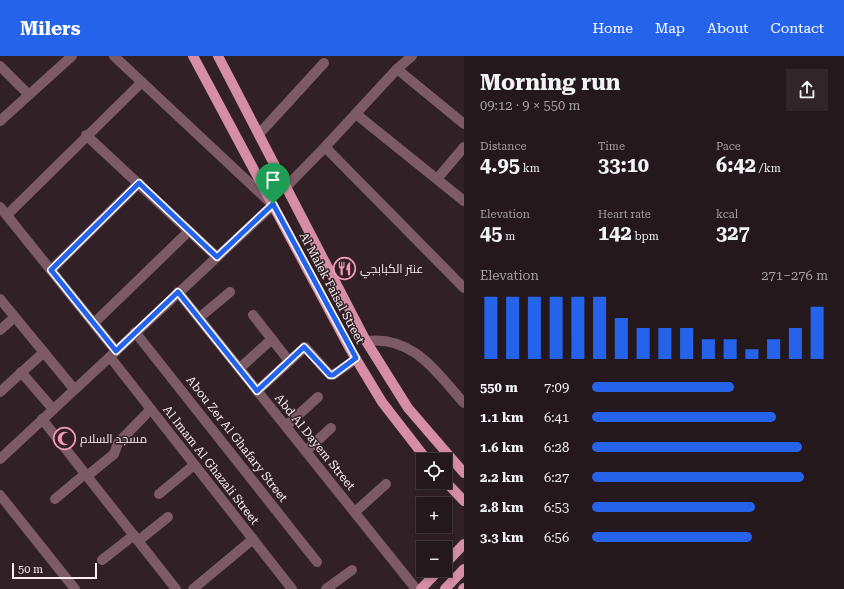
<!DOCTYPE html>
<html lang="en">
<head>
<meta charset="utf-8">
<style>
  body { margin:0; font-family:"Roboto Serif",Cairo,serif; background:#312529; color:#f1f3f6; height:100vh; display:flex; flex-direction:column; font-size:15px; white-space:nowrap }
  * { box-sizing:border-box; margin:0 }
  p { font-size:13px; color:#a3a0a3 }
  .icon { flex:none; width:22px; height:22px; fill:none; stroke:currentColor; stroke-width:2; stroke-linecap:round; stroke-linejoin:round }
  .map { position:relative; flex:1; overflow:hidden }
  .details { display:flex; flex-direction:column; background:#25181c; width:380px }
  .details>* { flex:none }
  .buttons { position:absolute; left:416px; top:397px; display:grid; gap:8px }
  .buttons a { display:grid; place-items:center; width:36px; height:36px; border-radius:0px; background:#25181c; box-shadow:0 2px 6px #0003,0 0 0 1px #42373b; font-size:20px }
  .scale { position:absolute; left:12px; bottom:10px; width:85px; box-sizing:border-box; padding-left:4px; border:2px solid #f9edf1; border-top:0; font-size:11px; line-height:14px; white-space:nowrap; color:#f9edf1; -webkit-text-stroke:3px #312026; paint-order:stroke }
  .pin { position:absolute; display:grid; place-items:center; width:34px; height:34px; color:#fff; margin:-41px -17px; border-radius:50% 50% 50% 0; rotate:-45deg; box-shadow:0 0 4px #0007 }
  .pin .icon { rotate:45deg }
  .round { display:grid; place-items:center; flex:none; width:42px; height:42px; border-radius:0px; background:#312529 }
  .overview { display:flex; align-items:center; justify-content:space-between; height:68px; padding:0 16px }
  h1 { font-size:22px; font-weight:700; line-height:30px }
  .metrics { display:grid; grid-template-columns:repeat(3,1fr); gap:6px; height:68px; padding:4px 16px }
  .metrics div { display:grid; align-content:center }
  .metrics b { font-size:20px; font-weight:700 }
  .metrics small { font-size:11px; font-weight:400 }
  .metrics p { font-size:11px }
  .chart { height:112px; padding:8px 16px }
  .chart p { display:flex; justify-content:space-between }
  .chart svg { width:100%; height:72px; margin-top:4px; stroke:#2563eb; stroke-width:6 }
  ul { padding:0 16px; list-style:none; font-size:13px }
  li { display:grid; grid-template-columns:64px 48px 1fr; align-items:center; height:30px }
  li i { height:10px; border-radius:5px; background:#2563eb }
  header { display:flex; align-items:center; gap:24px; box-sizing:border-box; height:56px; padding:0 20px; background:#2563eb; color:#fff }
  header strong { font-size:19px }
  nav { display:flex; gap:22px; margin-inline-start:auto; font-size:14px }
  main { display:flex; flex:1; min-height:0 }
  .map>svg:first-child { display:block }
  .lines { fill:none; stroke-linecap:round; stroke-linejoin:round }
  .minor { stroke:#7d5b66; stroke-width:10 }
  .major { stroke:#d58ea6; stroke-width:10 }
  .route-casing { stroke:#fff; stroke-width:8 }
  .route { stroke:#2563eb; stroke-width:5 }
  .labels { text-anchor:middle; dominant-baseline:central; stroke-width:3; stroke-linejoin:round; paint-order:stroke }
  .poi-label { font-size:12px; fill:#f9edf1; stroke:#312026; text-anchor:start }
  .street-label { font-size:12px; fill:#f9edf1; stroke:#312026 }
</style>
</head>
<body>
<header>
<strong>Milers</strong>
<nav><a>Home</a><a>Map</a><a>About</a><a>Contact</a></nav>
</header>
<main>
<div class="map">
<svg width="464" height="533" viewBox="0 0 464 533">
  <rect width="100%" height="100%" fill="#312026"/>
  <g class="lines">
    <g class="minor">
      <path d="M 0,10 L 29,39"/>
      <path d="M 397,13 L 464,68"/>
      <path d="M 356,58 L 464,145"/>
      <path d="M 0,65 L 72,0"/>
      <path d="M 259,78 L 324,7"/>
      <path d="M 86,79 L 217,201"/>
      <path d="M 325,91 L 464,232"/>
      <path d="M 437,123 L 464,91"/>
      <path d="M 286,131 L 325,91 L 397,13 L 412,0"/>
      <path d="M 0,151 L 116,295"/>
      <path d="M 7,159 L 142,26"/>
      <path d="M 51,214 L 139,127"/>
      <path d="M 178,236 L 416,533"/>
      <path d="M 0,243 L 74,333"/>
      <path d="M 253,259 L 289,305"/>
      <path d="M 199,262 L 230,236"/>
      <path d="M 94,267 L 189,175"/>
      <path d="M 0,274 L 15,261"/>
      <path d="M 135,276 L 317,506"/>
      <path d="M 366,285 C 413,279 436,316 464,347"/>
      <path d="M 110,301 L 292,533"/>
      <path d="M 240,312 L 272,283"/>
      <path d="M 21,316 L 53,353"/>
      <path d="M 257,335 L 305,291 L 330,319 L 333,319 L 356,303"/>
      <path d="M 0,336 L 44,296"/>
      <path d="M 42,363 L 176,533"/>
      <path d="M 286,370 L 318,341"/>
      <path d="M 306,395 L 331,372"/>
      <path d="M 0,403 L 273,149 L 114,0"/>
      <path d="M 87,420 L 114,398 L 118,387 L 151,353"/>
      <path d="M 159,438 L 194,409"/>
      <path d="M 0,439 L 75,533"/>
      <path d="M 55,443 L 85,418"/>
      <path d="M 355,456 L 386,428"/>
      <path d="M 138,485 L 168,461"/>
      <path d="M 102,504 L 134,479"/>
      <path d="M 193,533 L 253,483"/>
      <path d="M 326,533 L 352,514"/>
    </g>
    <g class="major">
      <path d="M 193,0 L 350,293 L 382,346 L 427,404"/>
      <path d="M 218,0 L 366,285 L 408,352 L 464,417"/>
      <path d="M 445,425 L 464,445"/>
      <path d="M 445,508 L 464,488"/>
      <path d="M 421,533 L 439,514"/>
      <path d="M 445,533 L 464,513"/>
      <path d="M 463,533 L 464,532"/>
    </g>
  </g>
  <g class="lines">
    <defs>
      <path id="route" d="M 139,127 L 217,201 L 273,148 L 356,302 L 333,319 L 330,319 L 304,291 L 257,335 L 178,236 L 116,295 L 51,214 Z"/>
    </defs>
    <use href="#route" class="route-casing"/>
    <use href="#route" class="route"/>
  </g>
  <defs>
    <symbol id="restaurant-ring" viewBox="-11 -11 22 22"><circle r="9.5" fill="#312026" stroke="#f09ab7" stroke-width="1.5"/><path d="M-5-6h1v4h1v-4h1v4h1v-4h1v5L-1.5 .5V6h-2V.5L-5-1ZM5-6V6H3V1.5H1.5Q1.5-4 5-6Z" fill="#f09ab7"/></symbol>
    <symbol id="mosque-ring" viewBox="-11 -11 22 22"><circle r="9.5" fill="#312026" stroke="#f09ab7" stroke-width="1.5"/><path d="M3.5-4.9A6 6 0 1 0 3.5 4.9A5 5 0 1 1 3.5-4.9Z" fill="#f09ab7"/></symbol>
  </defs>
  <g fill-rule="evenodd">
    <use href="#restaurant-ring" x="332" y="200" width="25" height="25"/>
    <use href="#mosque-ring" x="52" y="370" width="25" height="25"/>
  </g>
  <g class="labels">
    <g class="poi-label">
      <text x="360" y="213">عنتر الكبابجي</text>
      <text x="80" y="383">مسجد السلام</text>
    </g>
    <g class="street-label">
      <text transform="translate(332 232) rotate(62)">Al Malek Faisal Street</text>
      <text transform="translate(237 383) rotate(52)">Abou Zer Al Ghafary Street</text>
      <text transform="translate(315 386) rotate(51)">Abd Al Dayem Street</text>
      <text transform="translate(211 409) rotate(52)">Al Imam Al Ghazali Street</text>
    </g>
  </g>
</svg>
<div class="buttons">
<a><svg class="icon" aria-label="locate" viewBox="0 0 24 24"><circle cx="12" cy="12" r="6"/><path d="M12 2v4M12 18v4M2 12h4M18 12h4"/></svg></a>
<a>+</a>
<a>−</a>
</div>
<div class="scale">50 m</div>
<div class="pin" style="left:273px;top:148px;background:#1e9e55"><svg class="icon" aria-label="arrive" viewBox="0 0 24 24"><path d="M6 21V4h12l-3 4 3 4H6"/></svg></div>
</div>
<section class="details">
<div class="overview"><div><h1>Morning run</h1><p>09:12 · 9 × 550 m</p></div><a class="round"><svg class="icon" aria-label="share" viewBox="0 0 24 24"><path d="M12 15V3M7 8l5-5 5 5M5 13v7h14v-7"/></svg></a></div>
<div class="metrics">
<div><p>Distance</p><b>4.95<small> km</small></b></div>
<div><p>Time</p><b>33:10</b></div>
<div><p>Pace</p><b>6:42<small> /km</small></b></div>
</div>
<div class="metrics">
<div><p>Elevation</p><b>45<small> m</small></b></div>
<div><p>Heart rate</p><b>142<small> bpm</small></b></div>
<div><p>kcal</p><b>327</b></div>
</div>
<div class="chart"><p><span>Elevation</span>271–276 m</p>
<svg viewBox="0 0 160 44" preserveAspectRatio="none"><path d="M5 44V6M15 44V6M25 44V6M35 44V6M45 44V6M55 44V6M65 44V19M75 44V25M85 44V25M95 44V25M105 44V32M115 44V32M125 44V38M135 44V32M145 44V25M155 44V12"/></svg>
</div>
<ul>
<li><b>550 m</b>7:09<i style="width:60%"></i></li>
<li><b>1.1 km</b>6:41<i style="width:78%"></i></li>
<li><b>1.6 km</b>6:28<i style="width:89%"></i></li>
<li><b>2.2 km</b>6:27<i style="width:90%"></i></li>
<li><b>2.8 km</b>6:53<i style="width:69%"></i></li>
<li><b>3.3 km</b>6:56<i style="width:68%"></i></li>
</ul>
</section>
</main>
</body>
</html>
